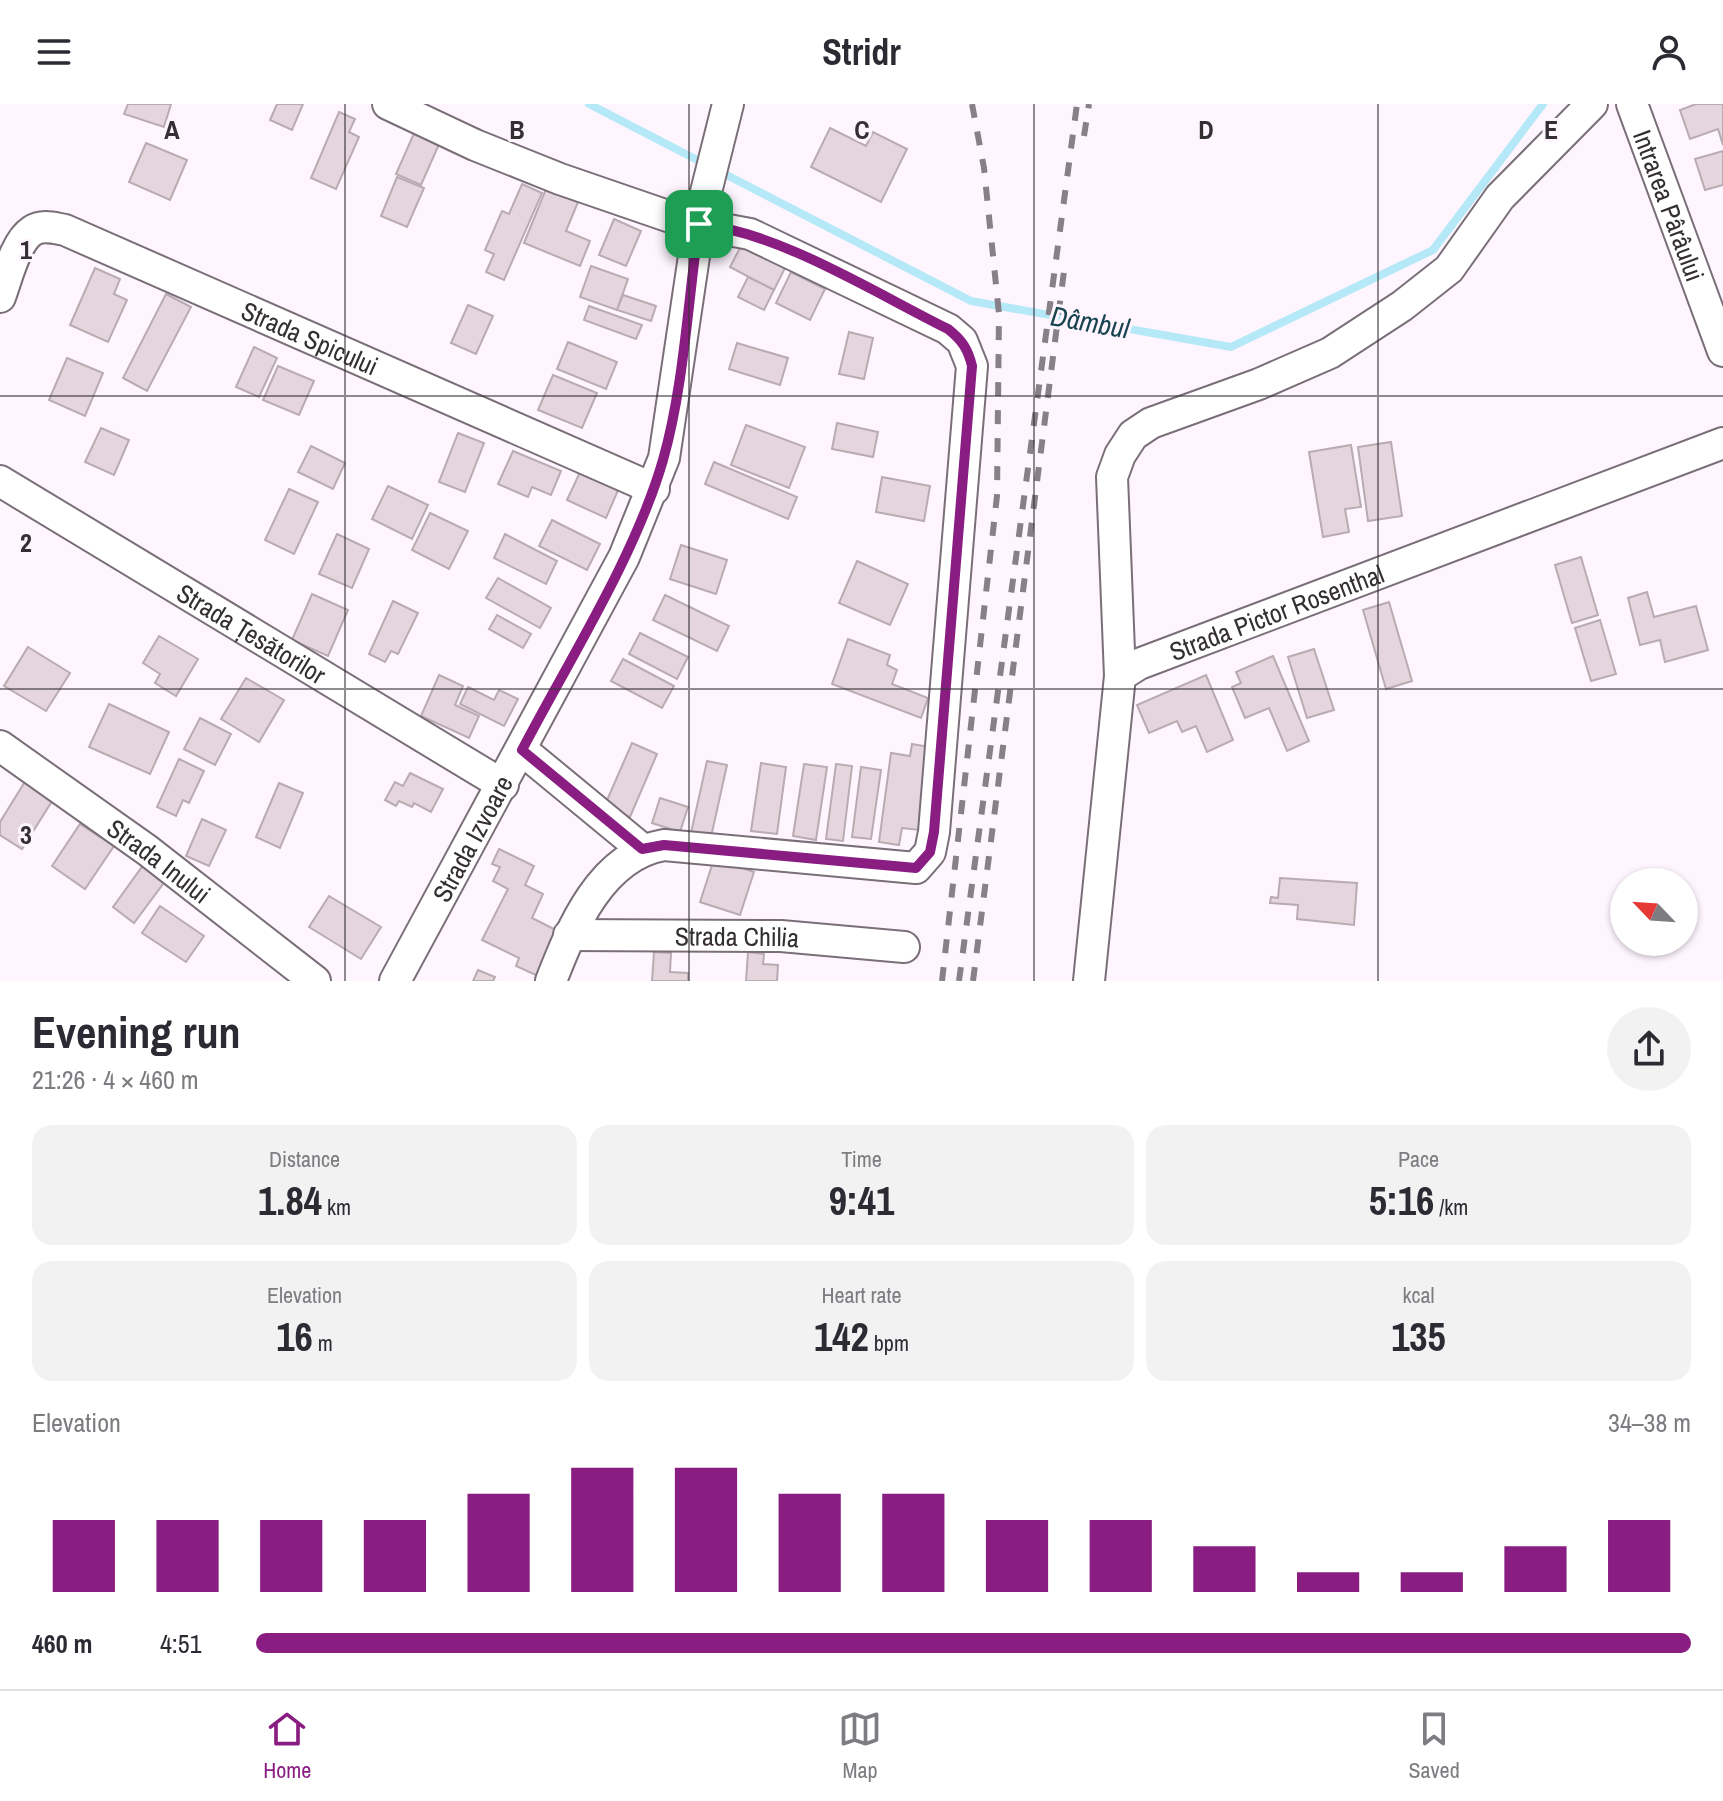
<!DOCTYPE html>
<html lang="en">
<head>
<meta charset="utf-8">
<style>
  body { margin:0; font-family:"Archivo Narrow",sans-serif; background:#f2f2f3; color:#2b2b33; height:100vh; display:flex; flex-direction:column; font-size:30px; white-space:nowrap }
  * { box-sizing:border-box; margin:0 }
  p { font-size:26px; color:#7c7c81 }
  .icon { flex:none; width:44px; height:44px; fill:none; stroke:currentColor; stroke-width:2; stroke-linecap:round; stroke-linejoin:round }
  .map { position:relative; height:877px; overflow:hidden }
  .side { display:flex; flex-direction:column; background:#fff; flex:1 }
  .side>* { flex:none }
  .needle { width:52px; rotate:295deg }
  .fabs { position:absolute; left:1610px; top:764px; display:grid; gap:16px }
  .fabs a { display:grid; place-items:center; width:88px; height:88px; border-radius:50%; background:#fff; box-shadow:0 2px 6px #0004; font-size:40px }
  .pin { position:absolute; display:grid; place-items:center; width:68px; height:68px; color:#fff; margin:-34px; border-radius:16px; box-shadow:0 4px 12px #0006 }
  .round { display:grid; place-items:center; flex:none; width:84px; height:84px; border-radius:42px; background:#f2f2f3 }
  .head { display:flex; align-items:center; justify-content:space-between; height:136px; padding:0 32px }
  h1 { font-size:44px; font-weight:800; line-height:60px }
  .figures { display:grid; grid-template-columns:repeat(3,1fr); gap:12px; height:136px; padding:8px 32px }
  .figures div { display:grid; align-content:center; border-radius:20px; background:#f2f2f3; text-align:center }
  .figures b { font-size:40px; font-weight:800 }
  .figures small { font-size:22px; font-weight:400 }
  .figures p { font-size:22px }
  .chart { height:224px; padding:16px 32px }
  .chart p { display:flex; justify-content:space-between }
  .chart svg { width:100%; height:144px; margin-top:8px; stroke:#8a1d81; stroke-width:6 }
  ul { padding:0 32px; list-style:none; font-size:26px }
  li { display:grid; grid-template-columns:128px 96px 1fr; align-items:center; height:60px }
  li i { height:20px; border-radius:10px; background:#8a1d81 }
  header { display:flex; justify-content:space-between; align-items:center; height:104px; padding:0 32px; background:#fff; font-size:36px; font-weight:800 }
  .tab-bar { display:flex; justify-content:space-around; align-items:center; height:112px; border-top:2px solid #e1e1e2; background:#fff; font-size:22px; color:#7c7c81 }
  .tab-bar a { display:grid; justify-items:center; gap:4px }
  .tab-bar .current { color:#8a1d81 }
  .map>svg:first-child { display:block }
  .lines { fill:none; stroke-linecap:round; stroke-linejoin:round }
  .stream { stroke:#b6e9f7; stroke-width:8 }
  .building { fill:#e5d6de; stroke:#b9abb2; stroke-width:2 }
  .minor-casing { stroke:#7a6f79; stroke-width:34 }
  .minor { stroke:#fff; stroke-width:30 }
  .rail { stroke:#878187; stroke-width:6; stroke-dasharray:14 14; stroke-linecap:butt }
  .route-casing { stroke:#fff; stroke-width:16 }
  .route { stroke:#8a1d81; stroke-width:10 }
  .grid { fill:none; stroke:#332f33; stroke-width:2; stroke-opacity:0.55 }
  .labels { text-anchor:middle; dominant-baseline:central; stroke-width:6; stroke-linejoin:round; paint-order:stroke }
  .street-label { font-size:26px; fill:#332f33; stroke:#fff5ff }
  .water-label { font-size:28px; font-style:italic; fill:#18444f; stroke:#fff5ff }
  .grid-label { font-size:26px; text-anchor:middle; font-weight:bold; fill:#332f33; stroke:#fff5ff; stroke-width:6; stroke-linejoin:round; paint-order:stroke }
</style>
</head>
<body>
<header><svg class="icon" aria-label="menu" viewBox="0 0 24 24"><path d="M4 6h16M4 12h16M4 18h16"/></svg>Stridr<svg class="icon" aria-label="person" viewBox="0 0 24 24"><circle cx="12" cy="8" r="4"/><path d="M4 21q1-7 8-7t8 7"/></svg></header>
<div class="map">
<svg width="1723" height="877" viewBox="0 0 1723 877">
  <rect width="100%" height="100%" fill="#fff5ff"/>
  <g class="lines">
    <g class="stream">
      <path d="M 589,0 L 705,60"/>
      <path d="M 717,66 L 971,197 L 1231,243 L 1433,146 L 1543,0"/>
    </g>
  </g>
  <g class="building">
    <path d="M 128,0 L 171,0 L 164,23 L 124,10 Z"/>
    <path d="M 277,0 L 303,0 L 292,26 L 270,16 Z"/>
    <path d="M 1696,0 L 1723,0 L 1723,41 L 1718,25 L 1690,35 L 1680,6 Z"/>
    <path d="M 339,8 L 355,15 L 349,28 L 359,33 L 336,85 L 311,74 Z"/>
    <path d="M 830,24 L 866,42 L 873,28 L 907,45 L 881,98 L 811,63 Z"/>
    <path d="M 415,27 L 440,38 L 421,81 L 396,70 Z"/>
    <path d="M 146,39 L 187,56 L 170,96 L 129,78 Z"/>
    <path d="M 1723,47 L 1723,81 L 1705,86 L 1695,55 Z"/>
    <path d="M 397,73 L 424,84 L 407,123 L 381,112 Z"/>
    <path d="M 522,80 L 542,89 L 504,176 L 486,168 L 494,150 L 485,146 L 502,107 L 509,110 Z"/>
    <path d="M 546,85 L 578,98 L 566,127 L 590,137 L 580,162 L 524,139 Z"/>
    <path d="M 614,115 L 641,127 L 626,162 L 599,151 Z"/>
    <path d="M 742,140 L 786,162 L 774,186 L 730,163 Z"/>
    <path d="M 591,162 L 628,175 L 617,206 L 580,193 Z"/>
    <path d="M 95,164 L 120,175 L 114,190 L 127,196 L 108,238 L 70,221 Z"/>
    <path d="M 791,168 L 825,185 L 810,216 L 776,199 Z"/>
    <path d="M 748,173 L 774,186 L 764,206 L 738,193 Z"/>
    <path d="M 166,190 L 191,203 L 147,287 L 123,274 Z"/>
    <path d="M 623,191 L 656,202 L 651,217 L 617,206 Z"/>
    <path d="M 468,201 L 493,212 L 476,250 L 451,239 Z"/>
    <path d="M 589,202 L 642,221 L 636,235 L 584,216 Z"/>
    <path d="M 849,228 L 873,234 L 864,275 L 839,270 Z"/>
    <path d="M 568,238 L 617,258 L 606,285 L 557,265 Z"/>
    <path d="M 737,239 L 788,254 L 780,281 L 729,265 Z"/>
    <path d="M 254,243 L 277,254 L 259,293 L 236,283 Z"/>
    <path d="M 67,254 L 103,269 L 85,312 L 49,296 Z"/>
    <path d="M 278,262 L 314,277 L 299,311 L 263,296 Z"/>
    <path d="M 553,271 L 597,289 L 582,324 L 538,306 Z"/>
    <path d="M 837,319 L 878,328 L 873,353 L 832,345 Z"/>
    <path d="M 746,321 L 805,343 L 789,384 L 731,361 Z"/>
    <path d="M 101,324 L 129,336 L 114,371 L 85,358 Z"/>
    <path d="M 458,329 L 484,339 L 465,388 L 439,378 Z"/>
    <path d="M 1391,338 L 1402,412 L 1368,417 L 1358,343 Z"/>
    <path d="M 1351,341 L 1361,403 L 1345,405 L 1349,428 L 1323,433 L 1309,348 Z"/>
    <path d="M 311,342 L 345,359 L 333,385 L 298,368 Z"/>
    <path d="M 513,347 L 561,367 L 551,391 L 532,383 L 528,393 L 498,380 Z"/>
    <path d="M 714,358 L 797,393 L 788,415 L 705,380 Z"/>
    <path d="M 581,366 L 619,384 L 606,414 L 567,396 Z"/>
    <path d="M 882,373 L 930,382 L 924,417 L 876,408 Z"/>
    <path d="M 388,382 L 428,401 L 412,435 L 372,415 Z"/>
    <path d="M 289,385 L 318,398 L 294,450 L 265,436 Z"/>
    <path d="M 430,409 L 468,427 L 449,465 L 412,446 Z"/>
    <path d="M 552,416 L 600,440 L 587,466 L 539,442 Z"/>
    <path d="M 337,430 L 369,445 L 352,484 L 319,470 Z"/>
    <path d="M 505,430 L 557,457 L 546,480 L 494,454 Z"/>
    <path d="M 681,441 L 727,456 L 716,490 L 670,475 Z"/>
    <path d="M 1581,453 L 1598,511 L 1572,519 L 1555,461 Z"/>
    <path d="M 857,457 L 908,480 L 890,521 L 839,499 Z"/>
    <path d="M 498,474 L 551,504 L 540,524 L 486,494 Z"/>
    <path d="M 1647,488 L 1654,513 L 1696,502 L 1708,546 L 1665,558 L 1660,536 L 1640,541 L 1628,494 Z"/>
    <path d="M 312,490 L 348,506 L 328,552 L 292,536 Z"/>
    <path d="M 665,491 L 729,522 L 717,547 L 653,516 Z"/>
    <path d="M 393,497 L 418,509 L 398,550 L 391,547 L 385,558 L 369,550 Z"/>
    <path d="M 1389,498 L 1412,577 L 1386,585 L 1363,506 Z"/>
    <path d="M 497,511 L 531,530 L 523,544 L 489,525 Z"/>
    <path d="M 1600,516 L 1616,570 L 1591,577 L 1575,524 Z"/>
    <path d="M 640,529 L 688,553 L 677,575 L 629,550 Z"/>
    <path d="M 159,532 L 198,555 L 176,592 L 155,579 L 160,570 L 143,559 Z"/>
    <path d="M 848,535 L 890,551 L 887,561 L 897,566 L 892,580 L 928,594 L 921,614 L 832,580 Z"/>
    <path d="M 28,543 L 70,569 L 46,607 L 4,582 Z"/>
    <path d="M 1314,545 L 1334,606 L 1307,614 L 1288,553 Z"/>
    <path d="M 1273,552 L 1309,637 L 1287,647 L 1269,604 L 1245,614 L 1232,583 L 1241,579 L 1236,568 Z"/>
    <path d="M 623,555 L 674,582 L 662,604 L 611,577 Z"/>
    <path d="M 439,571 L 463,582 L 455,601 L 479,612 L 469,634 L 421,612 Z"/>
    <path d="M 1206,571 L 1233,636 L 1207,648 L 1196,622 L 1182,628 L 1177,617 L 1149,629 L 1137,601 Z"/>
    <path d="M 246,574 L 284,596 L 259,638 L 221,615 Z"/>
    <path d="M 468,583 L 494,596 L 499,586 L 518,595 L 504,622 L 460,600 Z"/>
    <path d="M 109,600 L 169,628 L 150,670 L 89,643 Z"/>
    <path d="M 200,614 L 231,630 L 215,661 L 184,645 Z"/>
    <path d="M 632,639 L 657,650 L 630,713 L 604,703 Z"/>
    <path d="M 912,640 L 930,643 L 919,726 L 902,724 L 899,741 L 879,738 L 891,649 L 910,652 Z"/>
    <path d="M 179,655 L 204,667 L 189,699 L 183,696 L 176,712 L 157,703 Z"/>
    <path d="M 707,657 L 727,661 L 711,733 L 691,729 Z"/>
    <path d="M 761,659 L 786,663 L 777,730 L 751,727 Z"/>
    <path d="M 804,660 L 827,663 L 816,736 L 793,732 Z"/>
    <path d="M 836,660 L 852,662 L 843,737 L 826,735 Z"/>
    <path d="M 861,663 L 881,666 L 871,735 L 852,733 Z"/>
    <path d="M 410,669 L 443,685 L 431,708 L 414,699 L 412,703 L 399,697 L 396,702 L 385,696 L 395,678 L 403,682 Z"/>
    <path d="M 26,676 L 54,694 L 22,745 L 0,731 L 0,718 Z"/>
    <path d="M 279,679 L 303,689 L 280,744 L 256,733 Z"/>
    <path d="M 660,694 L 688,703 L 680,728 L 652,719 Z"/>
    <path d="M 202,715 L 226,726 L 209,762 L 186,752 Z"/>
    <path d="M 80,720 L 114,742 L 85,785 L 52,762 Z"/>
    <path d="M 499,745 L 534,762 L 525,781 L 543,790 L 532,814 L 560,828 L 538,872 L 516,862 L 519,854 L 482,836 L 508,785 L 493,777 L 500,763 L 492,760 Z"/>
    <path d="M 714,755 L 754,768 L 740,811 L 700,798 Z"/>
    <path d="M 144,760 L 166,776 L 134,819 L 113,803 Z"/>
    <path d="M 1280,774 L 1357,779 L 1354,821 L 1297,815 L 1298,801 L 1270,799 L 1271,793 L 1278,794 Z"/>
    <path d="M 329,792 L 381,823 L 361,855 L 309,823 Z"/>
    <path d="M 160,802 L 204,832 L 186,858 L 142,829 Z"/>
    <path d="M 654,848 L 671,849 L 670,868 L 688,869 L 688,877 L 652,877 Z"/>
    <path d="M 748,848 L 764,850 L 763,860 L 778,861 L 777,877 L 746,877 Z"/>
    <path d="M 478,866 L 495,873 L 493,877 L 473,877 Z"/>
  </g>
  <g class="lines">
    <defs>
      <g id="minor">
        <path d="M 388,0 L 475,41 L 560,75 L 685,118 L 750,130 L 948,225 L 962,237 L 972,262 L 934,728 L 930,748 L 916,764 L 664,741 C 601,752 572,823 551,877"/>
        <path id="s1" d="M 1632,0 L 1723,247"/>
        <path id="s2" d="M 0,193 C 7,175 15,138 32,127 C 42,120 54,124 65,126 L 654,385"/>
        <path id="s3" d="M 0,377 L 503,681"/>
        <path d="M 1120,572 L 1112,373 L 1120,351 L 1133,331 L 1151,319 L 1259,280 L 1330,249 L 1402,202 L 1449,165 L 1500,93 L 1592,0"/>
        <path id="s4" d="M 0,642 L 147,746 L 315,877"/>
        <path d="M 522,646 L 642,745"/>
        <path id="s5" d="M 569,831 L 781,832 L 904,843"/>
        <path id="s6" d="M 395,877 L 624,453 L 664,354 L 700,112 L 728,0"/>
        <path id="s7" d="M 1089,877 L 1120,572 L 1139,560 L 1723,339"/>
      </g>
    </defs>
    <use href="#minor" class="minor-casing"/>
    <use href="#minor" class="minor"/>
    <g class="rail">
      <path d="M 1084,32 L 1089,0"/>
      <path d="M 942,877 L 997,392 L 999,210 L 984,64 L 972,0"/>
      <path d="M 959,877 L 1077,0"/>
      <path d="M 973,877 L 1064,167"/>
    </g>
  </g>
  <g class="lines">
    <defs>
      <path id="route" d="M 699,120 C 779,128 875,189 948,225 C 962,236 968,245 972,262 L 934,728 L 930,748 L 916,764 L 664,741 L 642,745 L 522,646 C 569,556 635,453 663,356 C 684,282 688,196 699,120 Z"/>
    </defs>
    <use href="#route" class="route-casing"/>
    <use href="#route" class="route"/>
  </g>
  <path class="grid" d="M 345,0 L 345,877M 689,0 L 689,877M 1034,0 L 1034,877M 1378,0 L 1378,877M 0,292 L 1723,292M 0,585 L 1723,585"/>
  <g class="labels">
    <g class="street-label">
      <text stroke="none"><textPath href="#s1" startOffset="108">Intrarea Pârâului</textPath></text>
      <text stroke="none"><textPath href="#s2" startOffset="376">Strada Spicului</textPath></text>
      <text stroke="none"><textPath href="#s7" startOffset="476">Strada Pictor Rosenthal</textPath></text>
      <text stroke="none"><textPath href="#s3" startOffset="294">Strada Țesătorilor</textPath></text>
      <text stroke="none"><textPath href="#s6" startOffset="162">Strada Izvoare</textPath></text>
      <text stroke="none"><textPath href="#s4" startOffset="196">Strada Inului</textPath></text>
      <text stroke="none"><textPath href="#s5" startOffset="168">Strada Chilia</textPath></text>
    </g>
    <g class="water-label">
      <text transform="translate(1090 218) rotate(10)">Dâmbul</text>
    </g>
  </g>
  <g class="grid-label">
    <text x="172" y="35">A</text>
    <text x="517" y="35">B</text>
    <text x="862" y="35">C</text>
    <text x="1206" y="35">D</text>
    <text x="1551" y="35">E</text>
    <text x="26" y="155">1</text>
    <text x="26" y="448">2</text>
    <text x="26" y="740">3</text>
  </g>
</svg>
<div class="fabs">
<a><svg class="needle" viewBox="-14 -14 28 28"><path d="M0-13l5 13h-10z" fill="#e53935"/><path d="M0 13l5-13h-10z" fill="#7c7c81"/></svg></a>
</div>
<div class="pin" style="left:699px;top:120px;background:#1e9e55"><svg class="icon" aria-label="arrive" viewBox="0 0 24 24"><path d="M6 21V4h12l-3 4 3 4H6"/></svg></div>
</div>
<section class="side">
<div class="head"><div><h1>Evening run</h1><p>21:26 · 4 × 460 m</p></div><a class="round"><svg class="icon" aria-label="share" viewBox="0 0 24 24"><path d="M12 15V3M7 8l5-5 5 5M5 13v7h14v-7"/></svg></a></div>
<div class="figures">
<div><p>Distance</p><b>1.84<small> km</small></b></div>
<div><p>Time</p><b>9:41</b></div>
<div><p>Pace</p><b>5:16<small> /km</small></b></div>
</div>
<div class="figures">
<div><p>Elevation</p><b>16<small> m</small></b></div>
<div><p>Heart rate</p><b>142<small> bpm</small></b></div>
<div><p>kcal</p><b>135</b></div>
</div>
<div class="chart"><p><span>Elevation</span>34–38 m</p>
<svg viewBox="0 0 160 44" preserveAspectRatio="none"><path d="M5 44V22M15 44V22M25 44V22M35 44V22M45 44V14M55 44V6M65 44V6M75 44V14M85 44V14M95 44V22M105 44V22M115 44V30M125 44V38M135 44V38M145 44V30M155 44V22"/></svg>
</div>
<ul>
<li><b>460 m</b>4:51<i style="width:100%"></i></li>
</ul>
</section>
<nav class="tab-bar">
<a class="current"><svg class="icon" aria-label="home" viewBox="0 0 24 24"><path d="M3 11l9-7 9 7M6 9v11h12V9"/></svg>Home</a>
<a><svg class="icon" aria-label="map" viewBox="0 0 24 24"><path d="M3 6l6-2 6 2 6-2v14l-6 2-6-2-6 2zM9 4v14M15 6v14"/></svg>Map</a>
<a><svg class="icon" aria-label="saved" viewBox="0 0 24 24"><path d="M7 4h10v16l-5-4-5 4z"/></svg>Saved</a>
</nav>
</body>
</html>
